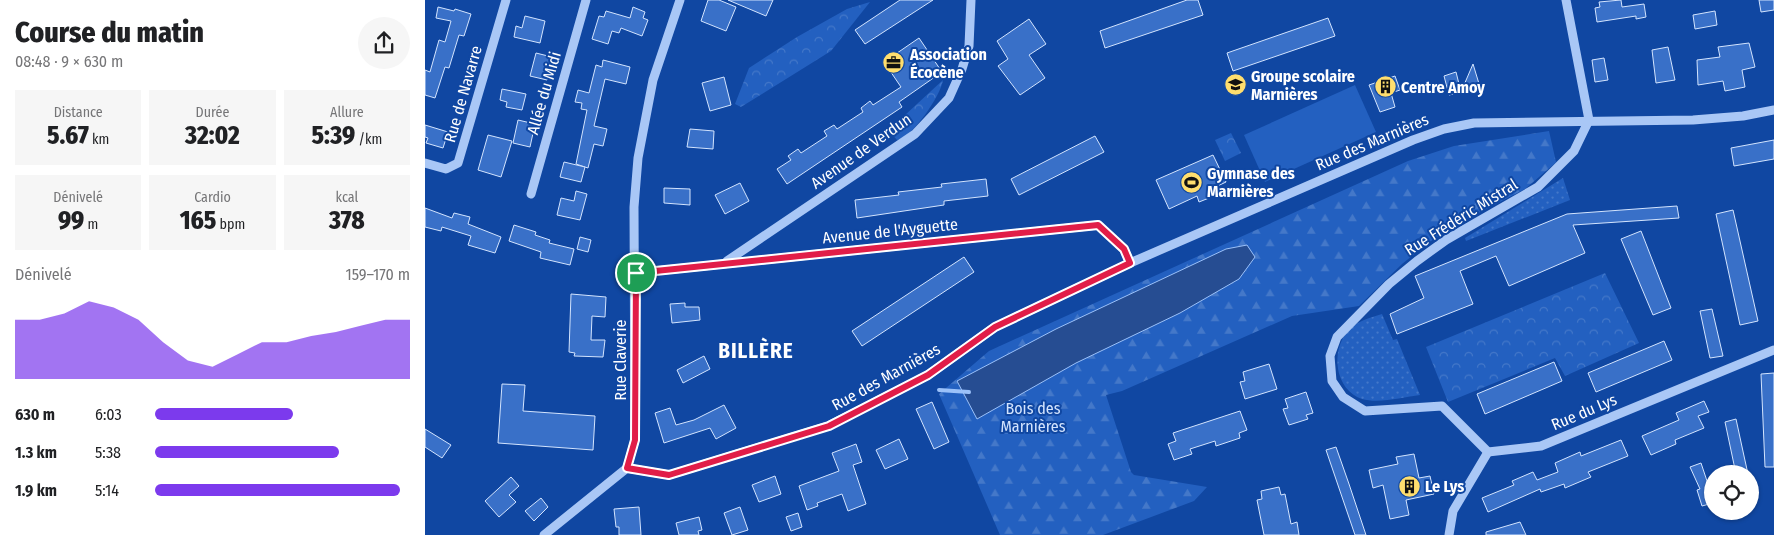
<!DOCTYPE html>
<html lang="fr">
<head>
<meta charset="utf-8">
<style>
  body { margin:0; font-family:"Fira Sans Condensed",sans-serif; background:#f6f6f6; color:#202124; height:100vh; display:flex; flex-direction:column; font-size:19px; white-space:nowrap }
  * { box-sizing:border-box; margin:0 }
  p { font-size:16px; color:#757577 }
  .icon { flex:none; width:28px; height:28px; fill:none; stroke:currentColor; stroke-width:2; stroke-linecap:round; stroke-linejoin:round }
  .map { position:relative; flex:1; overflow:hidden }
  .drawer { display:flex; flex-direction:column; background:#fff; width:425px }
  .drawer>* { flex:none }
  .buttons { position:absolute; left:1279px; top:465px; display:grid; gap:10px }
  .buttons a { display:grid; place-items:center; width:55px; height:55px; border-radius:50%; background:#fff; box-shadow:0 1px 4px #0004; font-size:25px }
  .pin { position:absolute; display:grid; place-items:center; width:42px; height:42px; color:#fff; margin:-21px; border:2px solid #fff; border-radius:50%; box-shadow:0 1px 5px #0007 }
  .round { display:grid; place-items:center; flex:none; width:52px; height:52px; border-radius:26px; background:#f6f6f6 }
  .summary { display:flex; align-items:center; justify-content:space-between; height:85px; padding:0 15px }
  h1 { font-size:28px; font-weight:800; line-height:38px }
  .figures { display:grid; grid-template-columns:repeat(3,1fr); gap:8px; height:85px; padding:5px 15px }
  .figures div { display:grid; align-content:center; border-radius:0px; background:#f6f6f6; text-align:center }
  .figures b { font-size:25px; font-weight:800 }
  .figures small { font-size:14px; font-weight:400 }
  .figures p { font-size:14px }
  .chart { height:140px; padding:10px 15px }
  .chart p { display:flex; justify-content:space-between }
  .chart svg { width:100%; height:90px; margin-top:5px; fill:#7c3aed; opacity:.7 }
  ul { padding:0 15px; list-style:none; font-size:16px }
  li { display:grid; grid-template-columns:80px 60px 1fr; align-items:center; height:38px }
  li i { height:12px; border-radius:6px; background:#7c3aed }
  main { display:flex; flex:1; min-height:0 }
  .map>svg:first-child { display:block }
  .grass { fill:url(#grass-dots) }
  .forest { fill:url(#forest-firs) }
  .park { fill:url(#park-crowns) }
  .pitch { fill:#2360c0 }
  .water { fill:#264d92; stroke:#9bc1f9 }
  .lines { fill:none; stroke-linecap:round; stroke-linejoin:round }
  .stream { stroke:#9bc1f9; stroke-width:4 }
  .building { fill:#3970c8; stroke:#d3e4fe }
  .minor { stroke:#a9c7f6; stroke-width:9 }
  .route-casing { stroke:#fff; stroke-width:10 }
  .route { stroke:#e11d48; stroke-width:6 }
  .labels { text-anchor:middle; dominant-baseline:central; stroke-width:4; stroke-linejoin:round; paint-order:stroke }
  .poi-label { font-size:16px; font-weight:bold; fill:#fff; stroke:#1047a2; text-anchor:start }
  .street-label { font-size:16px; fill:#fff; stroke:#1047a2 }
  .park-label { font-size:16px; fill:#d3e4fe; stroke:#1047a2 }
  .district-label { font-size:21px; font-weight:bold; letter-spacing:1px; fill:#fff; stroke:#1047a2 }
</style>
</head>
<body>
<main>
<section class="drawer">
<div class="summary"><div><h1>Course du matin</h1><p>08:48 · 9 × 630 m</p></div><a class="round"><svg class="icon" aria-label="share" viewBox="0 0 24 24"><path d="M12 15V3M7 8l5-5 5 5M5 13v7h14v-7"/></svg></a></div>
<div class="figures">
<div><p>Distance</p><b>5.67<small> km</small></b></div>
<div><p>Durée</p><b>32:02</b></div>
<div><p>Allure</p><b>5:39<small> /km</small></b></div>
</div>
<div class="figures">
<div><p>Dénivelé</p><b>99<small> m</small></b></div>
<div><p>Cardio</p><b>165<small> bpm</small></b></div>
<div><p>kcal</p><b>378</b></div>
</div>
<div class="chart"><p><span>Dénivelé</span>159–170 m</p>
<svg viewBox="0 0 160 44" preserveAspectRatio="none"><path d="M0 44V15L10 15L20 12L30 6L40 9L50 15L60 26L70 35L80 38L90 32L100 26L110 26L120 23L130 21L140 18L150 15L160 15V44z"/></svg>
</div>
<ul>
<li><b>630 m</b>6:03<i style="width:54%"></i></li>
<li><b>1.3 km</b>5:38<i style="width:72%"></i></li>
<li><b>1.9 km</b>5:14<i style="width:96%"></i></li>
</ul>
</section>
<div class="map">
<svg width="1349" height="535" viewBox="0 0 1349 535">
  <defs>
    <pattern id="grass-dots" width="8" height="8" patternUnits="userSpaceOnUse" patternTransform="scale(1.25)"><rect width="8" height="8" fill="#2360c0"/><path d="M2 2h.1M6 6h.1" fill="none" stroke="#4478c9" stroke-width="1.8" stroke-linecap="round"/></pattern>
    <pattern id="forest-firs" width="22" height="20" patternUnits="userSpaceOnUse" patternTransform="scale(1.25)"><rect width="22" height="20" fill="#2360c0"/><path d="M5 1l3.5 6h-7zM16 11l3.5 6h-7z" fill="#4478c9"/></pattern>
    <pattern id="park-crowns" width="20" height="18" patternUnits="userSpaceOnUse" patternTransform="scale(1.25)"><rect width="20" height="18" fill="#2360c0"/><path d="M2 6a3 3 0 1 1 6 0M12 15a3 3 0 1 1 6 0" fill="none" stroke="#4478c9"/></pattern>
  </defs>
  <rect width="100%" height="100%" fill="#1047a2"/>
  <g class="grass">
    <path d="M 1138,178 L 1145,200 L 1041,241 L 1040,238 Z"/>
    <path d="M 957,314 L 968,340 L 972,339 L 995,395 C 978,397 954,404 937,399 C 910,390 905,351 923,331 C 932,321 944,318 957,314 Z"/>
  </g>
  <path class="forest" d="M 1124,131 L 1131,162 L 1128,165 L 1100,189 L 1034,223 L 1003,243 L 977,264 L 934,306 L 867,316 L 697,391 L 681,395 L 706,472 L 709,475 L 782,487 L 769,501 L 678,535 L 575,535 L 514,394 L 564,351 L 983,161 L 1029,146 Z"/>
  <g class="park">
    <path d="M 445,2 L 406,51 L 316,107 L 310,104 L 324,68 L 372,37 L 422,9 Z"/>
    <path d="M 518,80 C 516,95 487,138 472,140 L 465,132 L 466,128 Z"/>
    <path d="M 806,133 L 816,153 L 800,161 L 790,140 Z"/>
    <path d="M 1180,273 L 1214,343 L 1140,376 L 1130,358 L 1023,402 L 1001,347 Z"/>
  </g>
  <path class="pitch" d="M 930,85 L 951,132 L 840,182 L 819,135 Z"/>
  <path class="water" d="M 822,245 L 830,257 L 814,279 L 755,313 L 651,363 L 552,419 L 532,381 L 631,329 L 801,249 Z"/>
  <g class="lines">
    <path class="stream" d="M 514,390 L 544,392"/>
  </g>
  <g class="building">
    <path d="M 283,0 L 294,0 L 311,7 L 301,31 L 276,21 Z"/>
    <path d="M 303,0 L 348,0 L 341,16 Z"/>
    <path d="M 475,0 L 508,0 L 440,44 L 430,30 Z"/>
    <path d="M 762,0 L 773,0 L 778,15 L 680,48 L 675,31 Z"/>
    <path d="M 1196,0 L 1197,7 L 1219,4 L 1221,17 L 1211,19 L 1211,16 L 1172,22 L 1170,8 L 1175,7 L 1174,2 Z"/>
    <path d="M 1334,0 L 1349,0 L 1349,10 L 1336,12 Z"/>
    <path d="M 13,7 L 29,11 L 30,9 L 46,14 L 39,36 L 34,35 L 24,68 L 20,67 L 10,98 L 0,95 L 0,70 L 5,72 L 14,40 L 20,42 L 26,21 L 11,18 Z"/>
    <path d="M 208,7 L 220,12 L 218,18 L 223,20 L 217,36 L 196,28 L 194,33 L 187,31 L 183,44 L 167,39 L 174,16 L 179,17 L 181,11 L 205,18 Z"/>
    <path d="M 1290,11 L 1292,25 L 1270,29 L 1268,15 Z"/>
    <path d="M 100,16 L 120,21 L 115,43 L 89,37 L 91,26 L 97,28 Z"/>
    <path d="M 903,18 L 910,36 L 808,71 L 802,53 Z"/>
    <path d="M 604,19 L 621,44 L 604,55 L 620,78 L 595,95 L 573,66 L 583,59 L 572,41 Z"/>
    <path d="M 494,38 L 517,72 L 474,102 L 477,107 L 362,184 L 352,169 L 366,160 L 363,156 L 373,149 L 376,153 L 402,136 L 399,131 L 409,125 L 412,129 L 438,112 L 436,108 L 445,101 L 448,105 L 476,87 L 459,62 Z"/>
    <path d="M 1324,43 L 1330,67 L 1317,70 L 1320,87 L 1300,91 L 1298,81 L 1273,85 L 1272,60 L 1295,57 L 1293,47 Z"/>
    <path d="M 1243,47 L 1250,80 L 1231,83 L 1227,50 Z"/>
    <path d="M 111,53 L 127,57 L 122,80 L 105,76 Z"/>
    <path d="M 1179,58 L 1183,80 L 1170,82 L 1167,60 Z"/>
    <path d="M 178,60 L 205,67 L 201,84 L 180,79 L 169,126 L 182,129 L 178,146 L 169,144 L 163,168 L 151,164 L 162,110 L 156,109 L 157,103 L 150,102 L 153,90 L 164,93 L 171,65 L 177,67 Z"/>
    <path d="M 1048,64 L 1055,87 L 1036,92 Z"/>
    <path d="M 1031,72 L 1036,92 L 1024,95 L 1019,76 Z"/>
    <path d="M 970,76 L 975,90 L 966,93 L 970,107 L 955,112 L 944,85 Z"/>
    <path d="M 299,77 L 306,105 L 285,111 L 277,83 Z"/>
    <path d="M 77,89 L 101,94 L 97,110 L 81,107 L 82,102 L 75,100 Z"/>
    <path d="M 93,120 L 110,124 L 105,147 L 88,143 Z"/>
    <path d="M 0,125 L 23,132 L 18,148 L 1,143 L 3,138 L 0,137 Z"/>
    <path d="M 265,129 L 289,131 L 288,149 L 262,147 Z"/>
    <path d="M 63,135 L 87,141 L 76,177 L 53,170 Z"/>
    <path d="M 670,136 L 679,152 L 594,195 L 586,179 Z"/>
    <path d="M 1349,140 L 1349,159 L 1309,166 L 1306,148 Z"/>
    <path d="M 788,155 L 801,182 L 782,191 L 784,198 L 774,202 L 772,196 L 744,209 L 731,180 Z"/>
    <path d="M 139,162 L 160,167 L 156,182 L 135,177 Z"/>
    <path d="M 561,179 L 563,196 L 519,201 L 519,205 L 432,218 L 430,200 L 474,195 L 473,192 L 517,187 L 516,184 Z"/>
    <path d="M 315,183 L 324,201 L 300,214 L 290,195 Z"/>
    <path d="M 239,188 L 265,189 L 265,205 L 239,203 Z"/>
    <path d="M 151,191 L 162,194 L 155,220 L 132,215 L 136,198 L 149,201 Z"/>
    <path d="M 1252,206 L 1254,218 L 1148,225 L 1160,253 L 1084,286 L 1071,256 L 1035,271 L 1048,304 L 972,334 L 965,314 L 999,298 L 990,276 L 1142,214 Z"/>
    <path d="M 0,208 L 27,218 L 29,213 L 45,217 L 43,224 L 76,237 L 70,253 L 43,245 L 46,236 L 17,227 L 16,231 L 0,227 Z"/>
    <path d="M 1308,210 L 1333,321 L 1315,325 L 1291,214 Z"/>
    <path d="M 89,225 L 111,232 L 110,235 L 125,240 L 124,243 L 149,249 L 145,265 L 115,258 L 116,252 L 84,241 Z"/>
    <path d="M 1216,231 L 1246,308 L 1228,315 L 1196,239 Z"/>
    <path d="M 155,237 L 166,240 L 163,252 L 152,249 Z"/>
    <path d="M 539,257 L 549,272 L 437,346 L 427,331 Z"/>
    <path d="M 146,294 L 181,297 L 180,317 L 167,316 L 166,340 L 180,340 L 178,357 L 149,356 L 150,353 L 144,352 Z"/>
    <path d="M 260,303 L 260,307 L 274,307 L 275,320 L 247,323 L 245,304 Z"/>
    <path d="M 1287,309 L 1298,356 L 1285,358 L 1275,311 Z"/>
    <path d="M 1239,341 L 1247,360 L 1171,392 L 1163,373 Z"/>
    <path d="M 279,356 L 285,369 L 258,383 L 252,370 Z"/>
    <path d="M 1129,362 L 1137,381 L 1060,414 L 1052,394 Z"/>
    <path d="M 844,364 L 852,389 L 820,399 L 815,382 L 820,381 L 818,372 Z"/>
    <path d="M 1349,373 L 1349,467 L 1340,467 L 1336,374 Z"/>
    <path d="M 77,384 L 100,385 L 98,411 L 170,416 L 168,450 L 73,443 Z"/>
    <path d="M 881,392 L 888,413 L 881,415 L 883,419 L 864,425 L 858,409 L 863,408 L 860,399 Z"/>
    <path d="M 1279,401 L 1284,412 L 1273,416 L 1279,428 L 1250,440 L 1251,444 L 1226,455 L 1217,436 L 1254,420 L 1251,413 Z"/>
    <path d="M 507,402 L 524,442 L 509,449 L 491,409 Z"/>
    <path d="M 299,405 L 311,428 L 291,439 L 285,428 L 239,443 L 230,413 L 245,408 L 251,425 L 269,420 Z"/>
    <path d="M 815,411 L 822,430 L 814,433 L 815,438 L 791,446 L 790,441 L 765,449 L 767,454 L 749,460 L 743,444 L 751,441 L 748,433 Z"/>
    <path d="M 1311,419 L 1319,456 L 1323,474 L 1311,474 L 1300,422 Z"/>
    <path d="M 0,429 L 26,445 L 17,458 L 0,447 Z"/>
    <path d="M 474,439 L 483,459 L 460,469 L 451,450 Z"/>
    <path d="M 1196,440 L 1203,456 L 1163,472 L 1166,477 L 1140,488 L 1139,484 L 1116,492 L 1115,489 L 1063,512 L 1057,498 L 1089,485 L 1087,481 L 1108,472 L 1112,480 L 1133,472 L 1130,463 L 1155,452 L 1156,456 Z"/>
    <path d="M 431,444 L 437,462 L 428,465 L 441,504 L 423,511 L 417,494 L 392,503 L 393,506 L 382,510 L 374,486 L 414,471 L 407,453 Z"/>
    <path d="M 911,447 L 924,484 L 941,535 L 930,535 L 901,450 Z"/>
    <path d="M 989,454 L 994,478 L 1005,476 L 1009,494 L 981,500 L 984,515 L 965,519 L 958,485 L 948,488 L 944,470 L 973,464 L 971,457 Z"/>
    <path d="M 1276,463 L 1283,484 L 1288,482 L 1288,503 L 1277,506 L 1272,490 L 1275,489 L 1265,467 Z"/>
    <path d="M 350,476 L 356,494 L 334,502 L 327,485 Z"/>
    <path d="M 86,477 L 94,486 L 84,495 L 91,502 L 74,517 L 60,501 Z"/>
    <path d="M 854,487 L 856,495 L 860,494 L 866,524 L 872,522 L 874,535 L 839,535 L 832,500 L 837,499 L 836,491 Z"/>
    <path d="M 116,498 L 123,507 L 109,521 L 100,511 Z"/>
    <path d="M 214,507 L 216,535 L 194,535 L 194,527 L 191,527 L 189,509 Z"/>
    <path d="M 315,507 L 323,530 L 307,535 L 299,513 Z"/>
    <path d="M 373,513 L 377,527 L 366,531 L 361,517 Z"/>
    <path d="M 274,517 L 277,530 L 273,531 L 274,535 L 254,535 L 251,523 Z"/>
    <path d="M 1095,522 L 1101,535 L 1061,535 L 1061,532 Z"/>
  </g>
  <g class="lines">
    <g class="minor">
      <path d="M 1141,0 L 1164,120"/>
      <path d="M 0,163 L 21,169 L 33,163 L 81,0"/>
      <path d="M 106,194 L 161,0"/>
      <path d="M 302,261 L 490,134 L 524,98 L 537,69 L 544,46 L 546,0"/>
      <path d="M 211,273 L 673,225 L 699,249 L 705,263"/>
      <path d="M 1063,452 L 1017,406 L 940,411 L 918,397 L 907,381 L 905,356 L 912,337 L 964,284 L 992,261 L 1021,240 L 1113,187 L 1149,151 L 1164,120"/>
      <path d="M 1063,452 L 1116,446 L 1349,350"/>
      <path d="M 202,468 L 244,475 L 403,426 L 503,375 L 570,327 L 705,263 L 988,140 L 1019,129 L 1049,123 L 1268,120 L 1318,116 L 1349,110"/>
      <path d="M 119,535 L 202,468 L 210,440 L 209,207 L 213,158 L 228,80 L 255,0"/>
      <path d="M 1024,535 L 1028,511 L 1063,452"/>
    </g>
  </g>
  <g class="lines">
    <defs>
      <path id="route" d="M 673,225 L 699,249 L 705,263 L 570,327 L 503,375 L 404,426 L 244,475 L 202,468 L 210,440 L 211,273 Z"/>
    </defs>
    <use href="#route" class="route-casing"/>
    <use href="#route" class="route"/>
  </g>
  <defs>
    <symbol id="office-disc" viewBox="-11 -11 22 22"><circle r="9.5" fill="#ffde6e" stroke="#1047a2"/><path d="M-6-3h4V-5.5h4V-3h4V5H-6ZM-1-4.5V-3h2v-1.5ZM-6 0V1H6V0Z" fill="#111"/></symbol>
    <symbol id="school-disc" viewBox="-11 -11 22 22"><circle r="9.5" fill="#ffde6e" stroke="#1047a2"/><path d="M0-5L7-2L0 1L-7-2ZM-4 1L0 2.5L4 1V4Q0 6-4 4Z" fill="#111"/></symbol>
    <symbol id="building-disc" viewBox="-11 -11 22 22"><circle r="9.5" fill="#ffde6e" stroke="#1047a2"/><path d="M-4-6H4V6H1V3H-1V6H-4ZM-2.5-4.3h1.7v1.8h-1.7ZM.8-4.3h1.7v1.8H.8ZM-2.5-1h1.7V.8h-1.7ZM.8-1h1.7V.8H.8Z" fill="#111"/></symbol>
    <symbol id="stadium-disc" viewBox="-11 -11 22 22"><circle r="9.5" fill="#ffde6e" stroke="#1047a2"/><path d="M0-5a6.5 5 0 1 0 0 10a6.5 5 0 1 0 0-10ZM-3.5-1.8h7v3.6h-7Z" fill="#111"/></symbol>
  </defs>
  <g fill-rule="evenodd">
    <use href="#office-disc" x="456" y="50" width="25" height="25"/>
    <use href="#school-disc" x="798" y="72" width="25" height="25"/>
    <use href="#building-disc" x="948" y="74" width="25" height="25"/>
    <use href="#stadium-disc" x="754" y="170" width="25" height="25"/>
    <use href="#building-disc" x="972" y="474" width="25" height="25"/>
  </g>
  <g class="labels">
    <g class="poi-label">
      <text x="485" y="54">Association<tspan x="485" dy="18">Écocène</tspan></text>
      <text x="826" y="76">Groupe scolaire<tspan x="826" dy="18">Marnières</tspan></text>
      <text x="976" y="87">Centre Amoy</text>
      <text x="782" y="173">Gymnase des<tspan x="782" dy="18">Marnières</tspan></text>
      <text x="1000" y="486">Le Lys</text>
    </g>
    <g class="street-label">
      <text transform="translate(119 93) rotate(-74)">Allée du Midi</text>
      <text transform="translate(38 94) rotate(-74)">Rue de Navarre</text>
      <text transform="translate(947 142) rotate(-23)">Rue des Marnières</text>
      <text transform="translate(436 151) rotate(-35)">Avenue de Verdun</text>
      <text transform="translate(1036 217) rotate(-32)">Rue Frédéric Mistral</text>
      <text transform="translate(465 231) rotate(-6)">Avenue de l'Ayguette</text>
      <text transform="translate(195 360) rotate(-90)">Rue Claverie</text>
      <text transform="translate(461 377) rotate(-29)">Rue des Marnières</text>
      <text transform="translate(1159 412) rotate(-23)">Rue du Lys</text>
    </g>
    <g class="park-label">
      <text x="608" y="408">Bois des<tspan x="608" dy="18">Marnières</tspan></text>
    </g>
    <g class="district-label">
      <text x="331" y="351">BILLÈRE</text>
    </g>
  </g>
</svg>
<div class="buttons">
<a><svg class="icon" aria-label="locate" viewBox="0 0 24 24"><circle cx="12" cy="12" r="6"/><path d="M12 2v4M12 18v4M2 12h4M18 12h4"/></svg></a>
</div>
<div class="pin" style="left:211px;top:273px;background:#1e9e55"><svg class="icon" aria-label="arrive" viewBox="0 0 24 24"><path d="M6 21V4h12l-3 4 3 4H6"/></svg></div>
</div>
</main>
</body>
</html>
